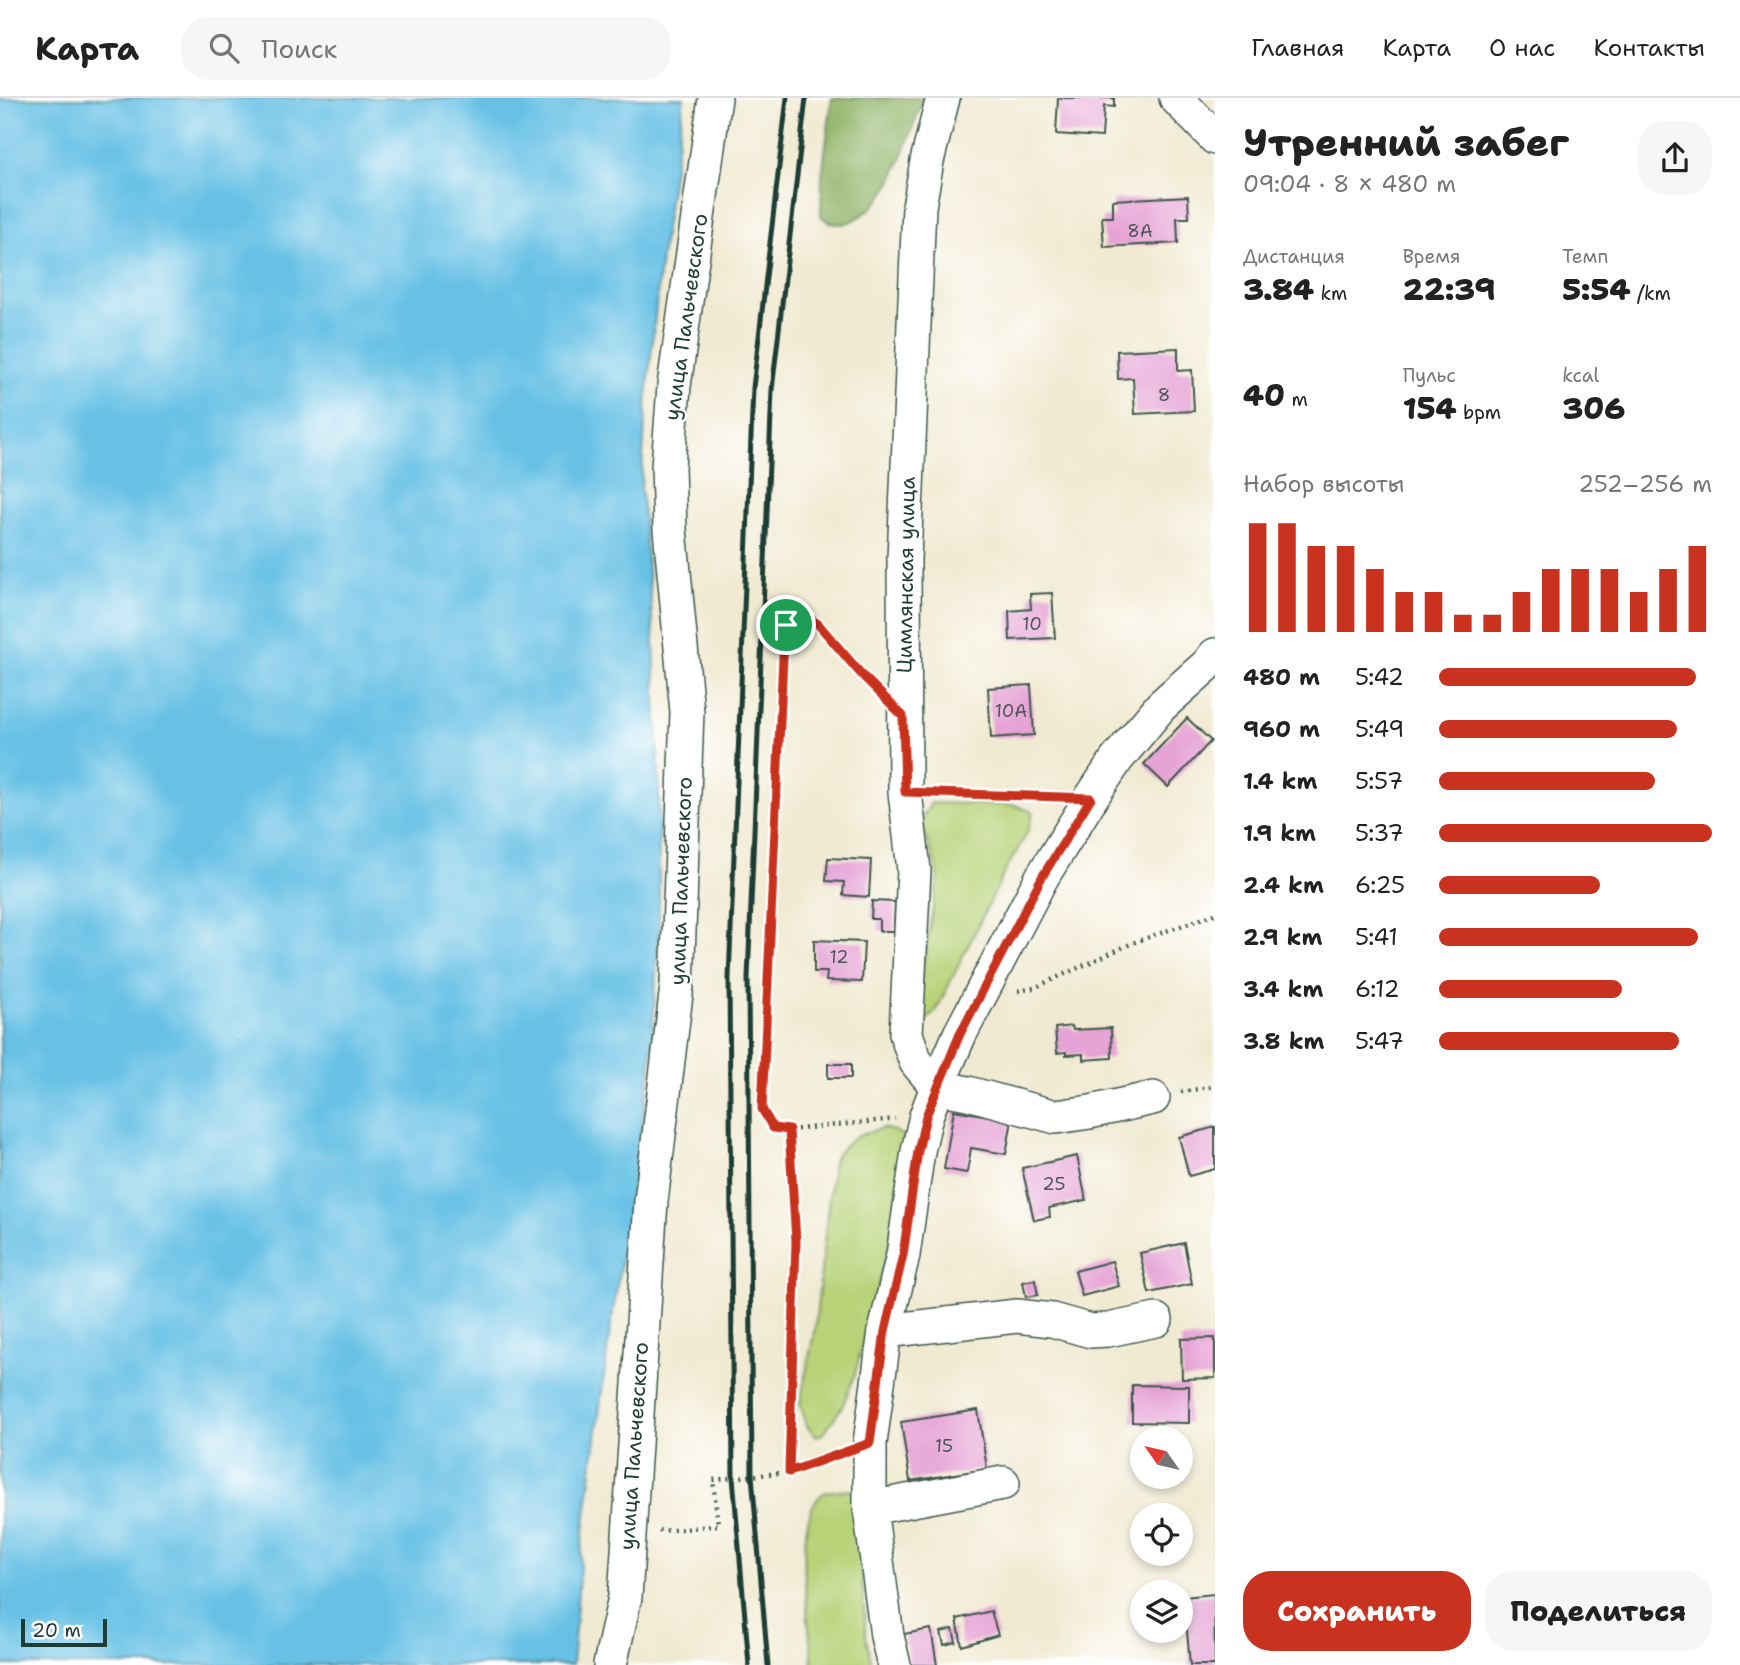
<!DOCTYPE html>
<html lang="ru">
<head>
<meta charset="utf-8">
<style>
  body { margin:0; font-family:"Shantell Sans",sans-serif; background:#f6f6f6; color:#222; height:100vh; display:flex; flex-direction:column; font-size:26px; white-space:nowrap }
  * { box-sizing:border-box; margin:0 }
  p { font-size:23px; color:#767676 }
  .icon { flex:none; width:38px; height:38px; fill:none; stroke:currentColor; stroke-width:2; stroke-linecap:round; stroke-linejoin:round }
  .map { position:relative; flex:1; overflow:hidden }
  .details { display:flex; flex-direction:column; background:#fff; width:525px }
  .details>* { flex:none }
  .needle { width:46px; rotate:304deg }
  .fabs { position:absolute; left:1130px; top:1328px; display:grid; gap:14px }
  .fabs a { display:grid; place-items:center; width:63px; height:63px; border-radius:50%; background:#fff; box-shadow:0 4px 10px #0003; font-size:35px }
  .scale { position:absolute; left:21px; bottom:18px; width:86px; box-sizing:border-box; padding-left:7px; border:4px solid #1f3d34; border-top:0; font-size:19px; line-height:24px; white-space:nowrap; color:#1f3d34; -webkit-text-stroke:5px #fff; paint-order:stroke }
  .pin { position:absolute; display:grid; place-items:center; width:60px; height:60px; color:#fff; margin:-30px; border:4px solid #fff; border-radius:50%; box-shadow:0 2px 7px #0007 }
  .round { display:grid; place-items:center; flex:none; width:74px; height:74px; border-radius:28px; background:#f6f6f6 }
  .summary { display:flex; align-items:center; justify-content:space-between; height:119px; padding:0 28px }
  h1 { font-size:38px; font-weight:800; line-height:52px }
  .stats { display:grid; grid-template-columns:repeat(3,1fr); gap:10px; height:119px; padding:7px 28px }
  .stats div { display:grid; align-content:center }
  .stats b { font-size:30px; font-weight:800 }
  .stats small { font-size:19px; font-weight:400 }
  .stats p { font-size:19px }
  .chart { height:196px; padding:14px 28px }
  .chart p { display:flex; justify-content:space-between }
  .chart svg { width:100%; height:126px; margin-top:7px; stroke:#c8321e; stroke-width:6 }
  .button { display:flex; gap:14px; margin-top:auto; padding:14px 28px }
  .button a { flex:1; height:80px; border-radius:28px; background:#c8321e; color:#fff; font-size:28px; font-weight:800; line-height:80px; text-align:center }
  .button a+a { background:#f6f6f6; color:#222 }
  ul { padding:0 28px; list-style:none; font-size:23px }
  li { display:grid; grid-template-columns:112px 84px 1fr; align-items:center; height:52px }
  li i { height:18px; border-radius:9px; background:#c8321e }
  header { display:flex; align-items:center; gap:42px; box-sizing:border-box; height:98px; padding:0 35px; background:#fff; border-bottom:2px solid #e0e0e0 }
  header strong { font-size:33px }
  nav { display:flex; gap:38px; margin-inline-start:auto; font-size:24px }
  .search { width:490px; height:63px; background:#f6f6f6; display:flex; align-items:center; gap:18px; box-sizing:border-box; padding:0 24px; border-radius:28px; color:#767676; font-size:26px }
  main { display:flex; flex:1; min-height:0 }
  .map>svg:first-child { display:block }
  .green { fill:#b7d277; stroke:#6b8856; stroke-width:2 }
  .forest { fill:#91b468; stroke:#58784e; stroke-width:2 }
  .water { fill:#68c1e5; stroke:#447f8c; stroke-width:2 }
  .building { fill:#e6a3d5 }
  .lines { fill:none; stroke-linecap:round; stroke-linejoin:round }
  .minor-casing { stroke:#3e574c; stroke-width:36 }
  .path { stroke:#3e574c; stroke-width:4.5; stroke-dasharray:2 5; stroke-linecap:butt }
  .minor { stroke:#fff; stroke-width:33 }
  .rail { stroke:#1f3d34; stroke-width:5 }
  .route-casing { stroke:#fff; stroke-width:14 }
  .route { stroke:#c8321e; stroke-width:9 }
  .labels { text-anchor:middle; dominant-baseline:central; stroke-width:5; stroke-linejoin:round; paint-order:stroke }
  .number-label { font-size:18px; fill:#51565c }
  .street-label { font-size:21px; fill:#1f3d34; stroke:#fff }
</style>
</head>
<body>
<header>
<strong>Карта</strong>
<div class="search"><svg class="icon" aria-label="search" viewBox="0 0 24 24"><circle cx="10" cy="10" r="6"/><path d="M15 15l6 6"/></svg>Поиск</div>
<nav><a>Главная</a><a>Карта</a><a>О нас</a><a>Контакты</a></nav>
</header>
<main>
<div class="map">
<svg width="1215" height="1567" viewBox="0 0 1215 1567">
  <rect width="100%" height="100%" fill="#fff"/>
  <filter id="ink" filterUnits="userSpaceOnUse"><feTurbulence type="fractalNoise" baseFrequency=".0143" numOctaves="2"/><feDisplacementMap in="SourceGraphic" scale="14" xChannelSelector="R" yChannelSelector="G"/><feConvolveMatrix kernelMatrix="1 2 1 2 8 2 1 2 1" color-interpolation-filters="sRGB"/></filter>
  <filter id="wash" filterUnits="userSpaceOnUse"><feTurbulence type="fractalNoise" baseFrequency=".00686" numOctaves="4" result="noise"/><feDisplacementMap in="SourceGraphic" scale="28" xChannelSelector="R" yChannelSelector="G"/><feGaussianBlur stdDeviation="1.57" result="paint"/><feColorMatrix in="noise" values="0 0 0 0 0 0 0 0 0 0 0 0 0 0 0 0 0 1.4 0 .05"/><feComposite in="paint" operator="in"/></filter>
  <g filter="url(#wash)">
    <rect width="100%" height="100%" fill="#f1ead2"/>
    <g class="green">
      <path d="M 931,705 L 1014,707 L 1033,714 L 1027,735 L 1004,775 L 936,913 L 926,923 L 922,922 L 916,907 L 938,781 L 933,758 L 922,730 L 922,720 Z"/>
      <path d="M 883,1030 L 897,1034 L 905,1040 L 890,1143 L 854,1279 L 842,1309 L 823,1336 L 816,1338 L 808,1330 L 800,1306 L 815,1229 L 833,1063 C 845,1041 860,1036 883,1030 Z"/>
      <path d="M 851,1392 L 860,1410 L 862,1479 L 866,1540 L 872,1567 L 813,1567 C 810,1532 790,1415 824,1395 C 831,1392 843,1392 851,1392 Z"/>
    </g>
    <path class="forest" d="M 832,0 L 924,0 C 914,24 898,77 884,96 C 870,114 842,139 821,118 L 822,78 Z"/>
    <path class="water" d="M 0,0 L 684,0 L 661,159 L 646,309 L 641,390 L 654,543 L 659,679 L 659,827 L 650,977 L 608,1247 L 581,1456 L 572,1567 L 0,1567 Z"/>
    <g id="blocks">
      <g class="building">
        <path d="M 1058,0 L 1114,0 L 1114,9 L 1104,8 L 1102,39 L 1056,36 Z"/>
        <path d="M 1188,98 L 1189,120 L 1177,120 L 1178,145 L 1104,149 L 1102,119 L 1113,119 L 1113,102 Z"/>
        <path d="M 1178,250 L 1178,273 L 1192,272 L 1194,313 L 1135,316 L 1133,280 L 1118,281 L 1117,253 Z"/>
        <path d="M 1052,495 L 1055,540 L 1010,542 L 1009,513 L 1031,511 L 1030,496 Z"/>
        <path d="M 1031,587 L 1034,637 L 991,640 L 988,590 Z"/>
        <path d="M 1187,620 L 1211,643 L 1168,689 L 1144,666 Z"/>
        <path d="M 828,760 L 871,762 L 869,799 L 843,797 L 844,784 L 826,783 Z"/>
        <path d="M 872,803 L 895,804 L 894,833 L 879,833 L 879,821 L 871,821 Z"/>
        <path d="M 814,842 L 864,844 L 862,884 L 826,883 L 827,874 L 814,874 Z"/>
        <path d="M 1072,928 L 1073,932 L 1111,930 L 1112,960 L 1083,962 L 1083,956 L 1066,957 L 1066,954 L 1057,955 L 1055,930 Z"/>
        <rect x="828" y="966" width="23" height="14"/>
        <path d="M 954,1012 L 1012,1022 L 1006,1056 L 971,1050 L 967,1075 L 944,1071 Z"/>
        <path d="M 1215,1029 L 1215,1071 L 1189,1078 L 1179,1039 Z"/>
        <path d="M 1077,1058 L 1086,1102 L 1049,1110 L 1050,1119 L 1034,1122 L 1022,1070 Z"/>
        <path d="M 1184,1145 L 1192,1186 L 1149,1195 L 1140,1155 Z"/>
        <path d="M 1112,1163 L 1119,1188 L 1082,1198 L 1075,1173 Z"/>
        <path d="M 1035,1182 L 1038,1197 L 1026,1199 L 1023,1184 Z"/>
        <path d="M 1215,1240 L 1215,1280 L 1182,1281 L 1181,1241 Z"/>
        <path d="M 1132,1287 L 1189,1288 L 1189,1325 L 1132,1324 Z"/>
        <path d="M 978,1312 L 987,1371 L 910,1383 L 901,1324 Z"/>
        <path d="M 1214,1496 L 1215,1567 L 1190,1567 L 1184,1499 Z"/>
        <path d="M 991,1513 L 998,1537 L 962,1548 L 957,1521 Z"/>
        <path d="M 931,1531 L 937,1567 L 910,1567 L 904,1536 Z"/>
        <path d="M 953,1531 L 956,1544 L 944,1547 L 941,1534 Z"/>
      </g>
    </g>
  </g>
  <g filter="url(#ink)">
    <use href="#blocks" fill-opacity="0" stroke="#3e574c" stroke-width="2"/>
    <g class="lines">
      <defs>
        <g id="minor">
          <path d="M 1176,0 L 1215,40"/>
          <path d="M 1153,1000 L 1090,1014 L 1056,1019 L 968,995 L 937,989 L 960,936 L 1042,779 L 1091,700 L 1117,661 L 1161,608 L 1207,567 L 1215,557"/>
          <path d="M 885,1233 L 1017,1218 L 1052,1222 L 1091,1233 L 1108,1232 L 1156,1222"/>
          <path d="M 870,1410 L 1003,1385"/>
          <path d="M 610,1567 L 625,1499 L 651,1103 L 677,888 L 687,614 L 670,431 L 668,369 L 674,288 L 715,0"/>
          <path d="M 894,1567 L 887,1538 L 870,1410 L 870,1345 L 885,1233 L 903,1157 L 918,1053 L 926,1018 L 937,989 L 916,964 L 906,936 L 914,772 L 905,694 L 904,461 L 919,109 L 927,63 L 943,0"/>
        </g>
      </defs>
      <use href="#minor" class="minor-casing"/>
      <g class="path">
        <path d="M 873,587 L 839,548 L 808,519 L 794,518 L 786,527 L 762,1011 L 773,1030 L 789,1032 L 895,1021"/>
        <path d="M 936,695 L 1057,699"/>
        <path d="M 1018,893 L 1034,890 L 1135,844 L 1215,816"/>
        <path d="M 1181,994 L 1215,988"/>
        <path d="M 789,1032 L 796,1143 L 789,1374"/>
        <path d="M 659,1432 C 666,1434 707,1428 718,1427 L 713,1382 L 789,1374 L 840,1356"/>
      </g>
      <use href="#minor" class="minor"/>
      <g class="rail">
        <path d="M 749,1567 L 733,1379 L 729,880 L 753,290 L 787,0"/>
        <path d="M 768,1567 L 752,1377 L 748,880 L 772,292 L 806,0"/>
      </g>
    </g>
  </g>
  <g class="lines" filter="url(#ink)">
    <defs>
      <path id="route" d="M 794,518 L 808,519 L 818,526 L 862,577 L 903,618 L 905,694 L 1091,700 L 1042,779 L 960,936 L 926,1018 L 918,1053 L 903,1157 L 885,1233 L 870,1345 L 789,1374 L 796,1143 L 789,1032 L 773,1030 L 762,1011 L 784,538 L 786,527 Z"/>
    </defs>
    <use href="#route" class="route-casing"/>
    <use href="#route" class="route"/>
  </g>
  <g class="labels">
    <g class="number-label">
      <text x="1140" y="133">8А</text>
      <text x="1164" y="297">8</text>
      <text x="1032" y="526">10</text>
      <text x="1011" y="613">10А</text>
      <text x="839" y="859">12</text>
      <text x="1054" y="1086">25</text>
      <text x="944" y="1348">15</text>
    </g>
    <g class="street-label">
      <text transform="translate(686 219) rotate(-82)">улица Пальчевского</text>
      <text transform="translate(906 477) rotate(-89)">Цимлянская улица</text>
      <text transform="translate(681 783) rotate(-88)">улица Пальчевского</text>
      <text transform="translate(634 1348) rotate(-86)">улица Пальчевского</text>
    </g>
  </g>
</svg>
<div class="fabs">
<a><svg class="needle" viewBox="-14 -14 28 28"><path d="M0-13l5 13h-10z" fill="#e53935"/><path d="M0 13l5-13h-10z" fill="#767676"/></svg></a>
<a><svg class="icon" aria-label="locate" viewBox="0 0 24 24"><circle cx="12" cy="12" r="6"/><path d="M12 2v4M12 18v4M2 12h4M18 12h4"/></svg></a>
<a><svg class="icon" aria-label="layers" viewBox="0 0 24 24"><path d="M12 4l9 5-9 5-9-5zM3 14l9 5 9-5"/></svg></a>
</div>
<div class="scale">20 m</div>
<div class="pin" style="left:786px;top:527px;background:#1e9e55"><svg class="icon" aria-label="arrive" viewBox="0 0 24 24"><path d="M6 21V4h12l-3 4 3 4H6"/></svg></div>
</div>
<section class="details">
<div class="summary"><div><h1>Утренний забег</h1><p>09:04 · 8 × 480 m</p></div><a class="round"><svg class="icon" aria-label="share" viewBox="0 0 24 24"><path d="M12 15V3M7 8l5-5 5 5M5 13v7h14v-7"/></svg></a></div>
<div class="stats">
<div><p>Дистанция</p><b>3.84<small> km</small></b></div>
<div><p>Время</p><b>22:39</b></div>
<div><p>Темп</p><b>5:54<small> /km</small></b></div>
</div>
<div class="stats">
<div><b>40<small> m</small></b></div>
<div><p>Пульс</p><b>154<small> bpm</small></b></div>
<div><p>kcal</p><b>306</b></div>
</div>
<div class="chart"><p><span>Набор высоты</span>252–256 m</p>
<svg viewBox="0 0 160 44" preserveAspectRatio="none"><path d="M5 44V6M15 44V6M25 44V14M35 44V14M45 44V22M55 44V30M65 44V30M75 44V38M85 44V38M95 44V30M105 44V22M115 44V22M125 44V22M135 44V30M145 44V22M155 44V14"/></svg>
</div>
<ul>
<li><b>480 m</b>5:42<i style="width:94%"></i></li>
<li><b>960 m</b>5:49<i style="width:87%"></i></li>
<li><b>1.4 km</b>5:57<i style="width:79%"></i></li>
<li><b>1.9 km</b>5:37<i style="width:100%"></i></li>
<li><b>2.4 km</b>6:25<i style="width:59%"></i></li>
<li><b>2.9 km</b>5:41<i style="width:95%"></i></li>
<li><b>3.4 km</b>6:12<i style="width:67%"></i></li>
<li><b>3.8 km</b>5:47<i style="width:88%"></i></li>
</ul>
<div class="button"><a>Сохранить</a><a>Поделиться</a></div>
</section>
</main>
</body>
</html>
